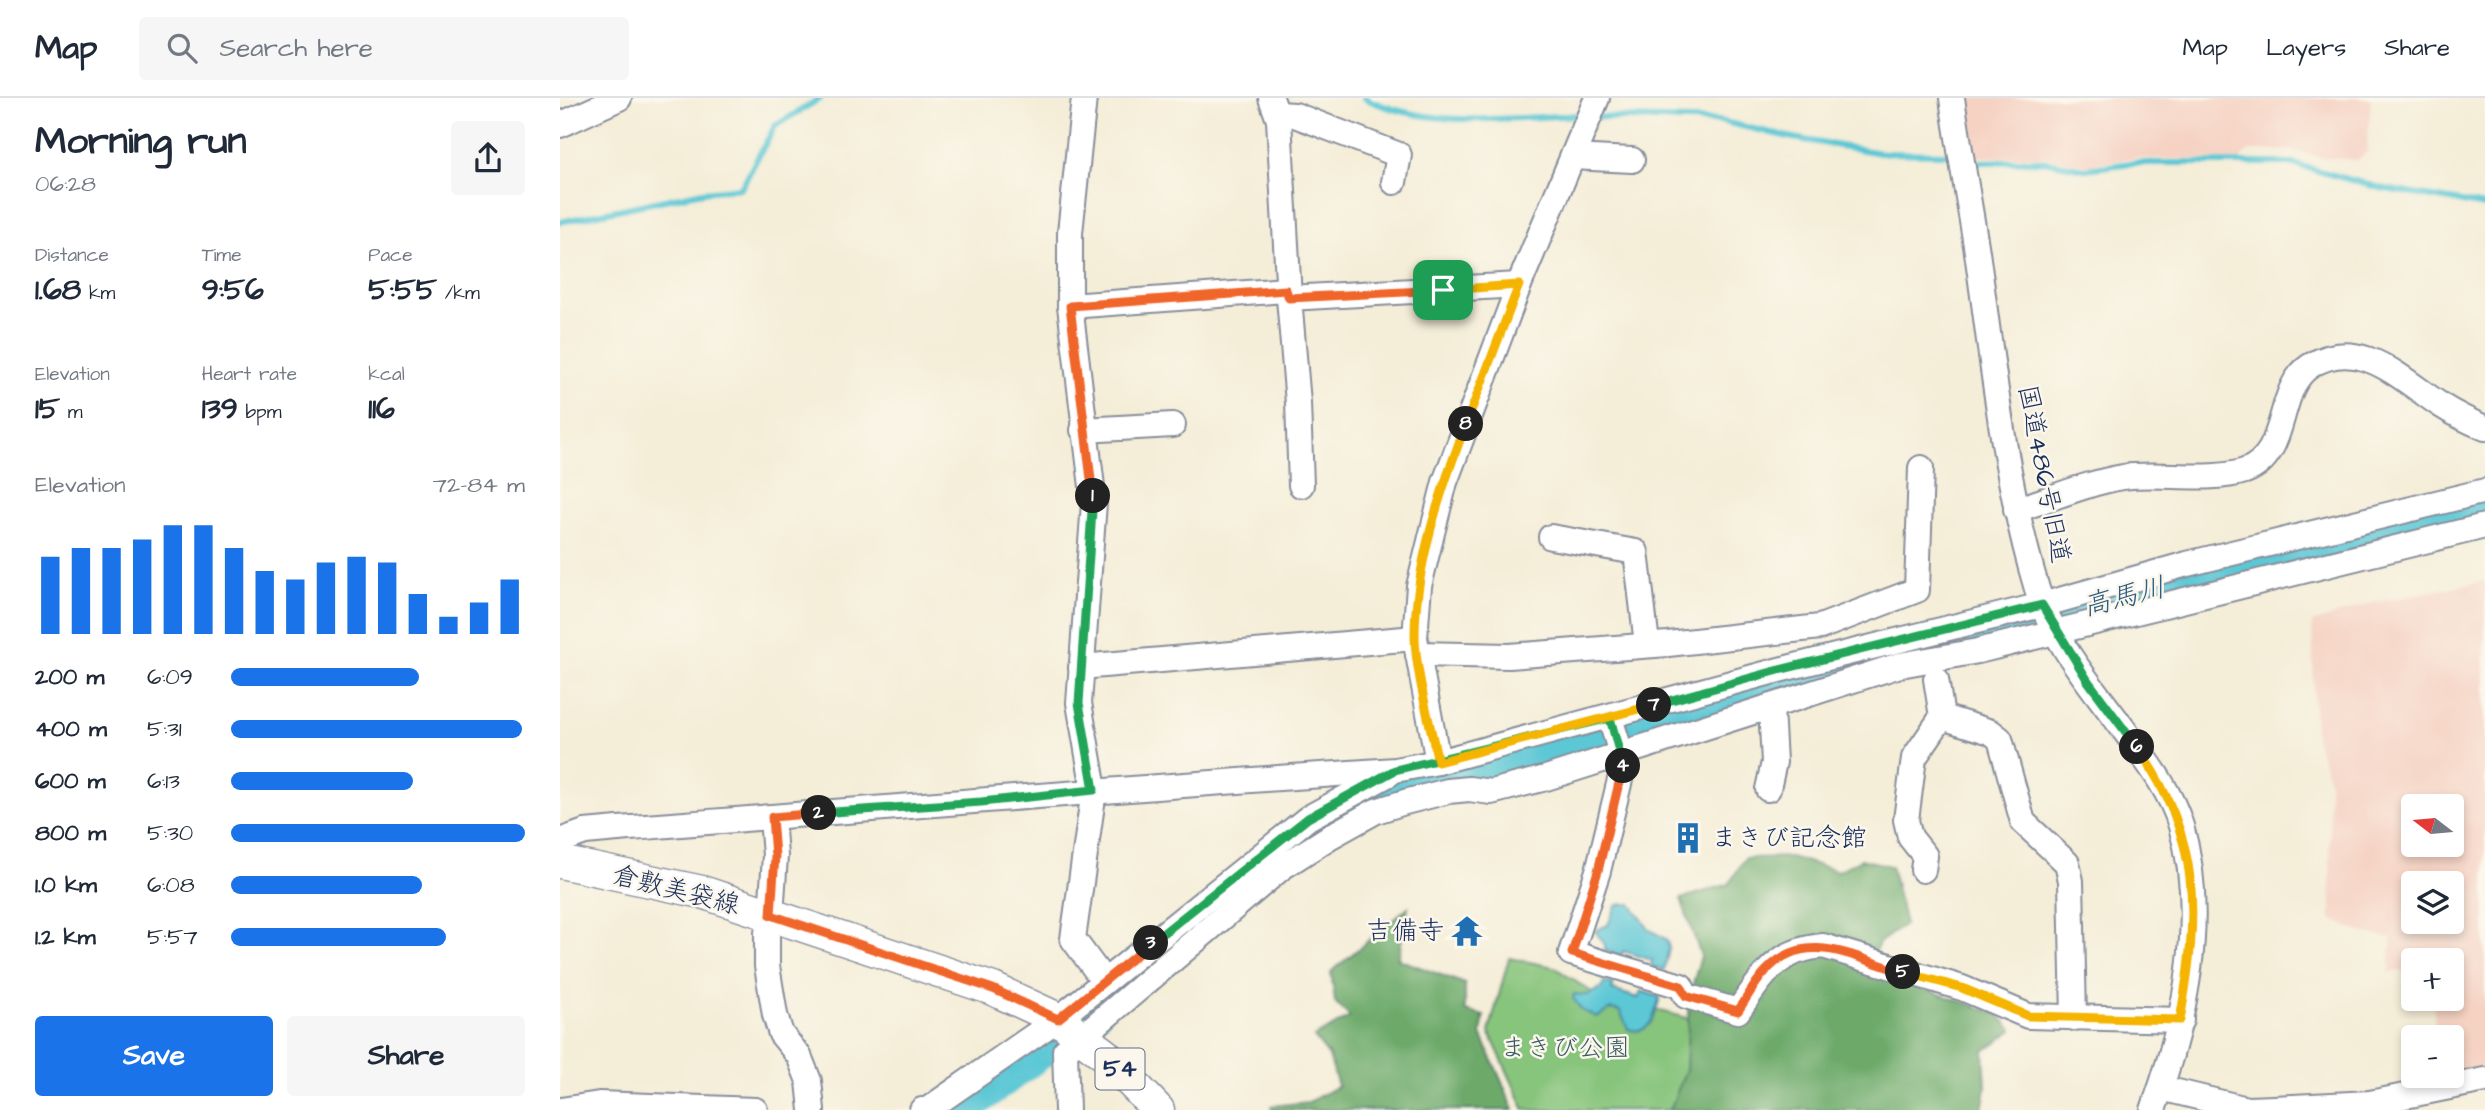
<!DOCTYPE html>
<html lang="en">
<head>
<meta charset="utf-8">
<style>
  body { margin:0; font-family:"Architects Daughter","Klee One",sans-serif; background:#f6f6f7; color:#1f2937; height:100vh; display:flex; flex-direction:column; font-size:26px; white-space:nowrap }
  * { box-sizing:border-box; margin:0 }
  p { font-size:23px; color:#747a83 }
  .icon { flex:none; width:38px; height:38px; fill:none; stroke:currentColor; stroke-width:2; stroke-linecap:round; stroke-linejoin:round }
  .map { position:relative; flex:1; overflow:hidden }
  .side { display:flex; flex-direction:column; background:#fff; width:560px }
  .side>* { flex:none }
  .needle { width:46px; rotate:286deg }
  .tools { position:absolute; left:1841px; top:696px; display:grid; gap:14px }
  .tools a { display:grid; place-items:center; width:63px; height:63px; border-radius:7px; background:#fff; box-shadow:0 4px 10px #0003; font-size:35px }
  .pin { position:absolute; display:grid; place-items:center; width:60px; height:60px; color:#fff; margin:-30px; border-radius:14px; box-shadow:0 4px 10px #0006 }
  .km { position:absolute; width:35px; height:35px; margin:-18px; border-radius:50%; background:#222; color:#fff; font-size:19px; line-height:35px; text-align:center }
  .round { display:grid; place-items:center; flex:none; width:74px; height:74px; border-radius:7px; background:#f6f6f7 }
  .summary { display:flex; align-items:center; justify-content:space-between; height:119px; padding:0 35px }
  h1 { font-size:38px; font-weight:700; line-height:52px }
  .figures { display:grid; grid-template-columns:repeat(3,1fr); gap:10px; height:119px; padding:7px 35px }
  .figures div { display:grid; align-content:center }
  .figures b { font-size:30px; font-weight:700 }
  .figures small { font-size:19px; font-weight:400 }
  .figures p { font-size:19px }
  .chart { height:196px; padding:14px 35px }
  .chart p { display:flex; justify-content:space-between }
  .chart svg { width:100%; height:126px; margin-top:7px; stroke:#1a73e8; stroke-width:6 }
  .primary-button { display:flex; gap:14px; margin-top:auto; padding:14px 35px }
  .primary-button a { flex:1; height:80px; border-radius:7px; background:#1a73e8; color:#fff; font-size:28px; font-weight:700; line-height:80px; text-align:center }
  .primary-button a+a { background:#f6f6f7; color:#1f2937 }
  ul { padding:0 35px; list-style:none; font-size:23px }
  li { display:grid; grid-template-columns:112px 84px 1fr; align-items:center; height:52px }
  li i { height:18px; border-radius:9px; background:#1a73e8 }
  header { display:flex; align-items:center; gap:42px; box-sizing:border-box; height:98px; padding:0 35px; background:#fff; border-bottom:2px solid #e0e1e3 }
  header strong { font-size:33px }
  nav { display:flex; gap:38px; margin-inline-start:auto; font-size:24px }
  .search { width:490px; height:63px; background:#f6f6f7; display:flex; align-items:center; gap:18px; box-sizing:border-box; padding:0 24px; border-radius:7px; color:#747a83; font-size:26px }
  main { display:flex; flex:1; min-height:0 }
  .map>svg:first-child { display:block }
  .built { fill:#f5d2c2; fill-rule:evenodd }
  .green { fill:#87c47b; stroke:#517a6c; stroke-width:2 }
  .forest { fill:#6daa6b; stroke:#446c64; stroke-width:2 }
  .water { fill:#5cc7d5; stroke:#3c7b9a; stroke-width:2 }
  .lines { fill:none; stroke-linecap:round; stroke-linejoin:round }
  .stream { stroke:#5cc7d5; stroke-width:6 }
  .river { stroke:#5cc7d5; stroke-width:35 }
  .minor-casing { stroke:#888e9a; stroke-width:28 }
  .major-casing { stroke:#888e9a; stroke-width:35 }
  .minor { stroke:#fff; stroke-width:24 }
  .major { stroke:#fff; stroke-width:32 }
  .split-1-casing { stroke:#fff; stroke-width:14 }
  .split-2-casing { stroke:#fff; stroke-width:14 }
  .split-3-casing { stroke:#fff; stroke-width:14 }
  .split-4-casing { stroke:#fff; stroke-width:14 }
  .split-5-casing { stroke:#fff; stroke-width:14 }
  .split-6-casing { stroke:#fff; stroke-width:14 }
  .split-7-casing { stroke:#fff; stroke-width:14 }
  .split-8-casing { stroke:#fff; stroke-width:14 }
  .split-9-casing { stroke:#fff; stroke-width:14 }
  .split-1 { stroke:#f0652b; stroke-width:9 }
  .split-2 { stroke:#22a559; stroke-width:9 }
  .split-3 { stroke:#f0652b; stroke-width:9 }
  .split-4 { stroke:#22a559; stroke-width:9 }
  .split-5 { stroke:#f0652b; stroke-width:9 }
  .split-6 { stroke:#f5b400; stroke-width:9 }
  .split-7 { stroke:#22a559; stroke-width:9 }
  .split-8 { stroke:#f5b400; stroke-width:9 }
  .split-9 { stroke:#f5b400; stroke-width:9 }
  .labels { text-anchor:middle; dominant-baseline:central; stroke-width:5; stroke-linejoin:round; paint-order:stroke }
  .shield { fill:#fbf7ec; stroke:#5e6b89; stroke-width:2 }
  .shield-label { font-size:24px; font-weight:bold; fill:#1b2f5e }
  .street-label { font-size:26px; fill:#1b2f5e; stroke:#fbf7ec }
  .poi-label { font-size:26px; fill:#1b2f5e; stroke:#fbf7ec; text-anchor:start }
  .park-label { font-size:26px; fill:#3b5c67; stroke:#fbf7ec }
  .water-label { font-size:28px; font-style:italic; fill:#2e5d82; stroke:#fbf7ec }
</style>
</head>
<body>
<header>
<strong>Map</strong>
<div class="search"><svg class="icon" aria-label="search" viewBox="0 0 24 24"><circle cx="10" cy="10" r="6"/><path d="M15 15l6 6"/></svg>Search here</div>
<nav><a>Map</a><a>Layers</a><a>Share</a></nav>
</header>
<main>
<section class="side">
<div class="summary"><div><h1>Morning run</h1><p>06:28</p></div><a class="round"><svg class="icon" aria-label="share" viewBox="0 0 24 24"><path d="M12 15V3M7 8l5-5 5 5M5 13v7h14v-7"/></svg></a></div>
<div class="figures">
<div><p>Distance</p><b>1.68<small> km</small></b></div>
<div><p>Time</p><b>9:56</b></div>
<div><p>Pace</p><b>5:55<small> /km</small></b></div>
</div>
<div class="figures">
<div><p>Elevation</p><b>15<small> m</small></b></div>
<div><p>Heart rate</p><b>139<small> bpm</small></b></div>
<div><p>kcal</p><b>116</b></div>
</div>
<div class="chart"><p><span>Elevation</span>72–84 m</p>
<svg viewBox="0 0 160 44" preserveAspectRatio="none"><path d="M5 44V17M15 44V14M25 44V14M35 44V11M45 44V6M55 44V6M65 44V14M75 44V22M85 44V25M95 44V19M105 44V17M115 44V19M125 44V30M135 44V38M145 44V33M155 44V25"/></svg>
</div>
<ul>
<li><b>200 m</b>6:09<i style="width:64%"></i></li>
<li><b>400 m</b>5:31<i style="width:99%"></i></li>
<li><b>600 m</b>6:13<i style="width:62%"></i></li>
<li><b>800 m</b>5:30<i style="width:100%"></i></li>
<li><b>1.0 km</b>6:08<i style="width:65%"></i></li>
<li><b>1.2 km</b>5:57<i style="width:73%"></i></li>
</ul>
<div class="primary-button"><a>Save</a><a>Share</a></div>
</section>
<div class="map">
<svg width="1925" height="1012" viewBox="0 0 1925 1012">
  <rect width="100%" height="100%" fill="#fbf7ec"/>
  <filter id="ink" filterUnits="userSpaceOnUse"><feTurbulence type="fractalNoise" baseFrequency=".0143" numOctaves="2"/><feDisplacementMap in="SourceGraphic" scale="14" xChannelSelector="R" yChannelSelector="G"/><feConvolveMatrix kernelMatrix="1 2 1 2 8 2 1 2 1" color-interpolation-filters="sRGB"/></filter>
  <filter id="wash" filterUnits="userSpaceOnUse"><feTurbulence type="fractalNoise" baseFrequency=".00686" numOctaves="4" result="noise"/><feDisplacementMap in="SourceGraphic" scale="28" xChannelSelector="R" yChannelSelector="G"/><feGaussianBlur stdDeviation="1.57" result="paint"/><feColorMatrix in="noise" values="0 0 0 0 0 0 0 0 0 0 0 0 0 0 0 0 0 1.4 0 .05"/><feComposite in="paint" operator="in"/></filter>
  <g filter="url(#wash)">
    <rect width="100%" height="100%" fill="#f4edd7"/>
    <g class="built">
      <path d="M 1403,0 L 1811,0 L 1807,54 L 1797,62 L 1765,60 L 1731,52 L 1689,53 L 1679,62 L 1573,60 L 1526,67 L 1487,59 L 1413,59 Z"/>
      <path d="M 1925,483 L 1925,974 L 1879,982 L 1878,978 L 1892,978 L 1892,940 L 1876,940 L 1873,901 L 1892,901 L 1892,863 L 1853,863 L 1853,872 L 1830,874 L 1831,840 L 1796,833 L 1771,821 L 1769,682 L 1755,638 L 1752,525 L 1812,505 ZM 1853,709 L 1892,709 L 1892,747 L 1853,747 ZM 1853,786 L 1892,786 L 1892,824 L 1853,824 Z"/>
    </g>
    <path class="green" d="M 949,860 L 994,869 L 1033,895 L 1149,926 L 1125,1012 L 965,1012 L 929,934 Z"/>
    <g class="forest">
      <path d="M 1230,759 L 1278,773 L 1301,761 L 1331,768 L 1345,826 L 1319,845 L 1307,871 L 1438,916 L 1453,932 L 1424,953 L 1426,990 L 1422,1012 L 1110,1012 L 1126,971 L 1129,900 L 1141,858 L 1121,801 L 1169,786 L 1185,760 Z"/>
      <path d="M 848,809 L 838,861 L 905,886 L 905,913 L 924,918 L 921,936 L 954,1012 L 712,1012 L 711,1008 L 749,1004 L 778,988 L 769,958 L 754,939 L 790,919 L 775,904 L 771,874 Z"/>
    </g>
    <g class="water">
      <path d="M 1061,806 L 1071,806 L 1089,831 L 1107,842 L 1109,851 L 1104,872 L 1091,868 L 1092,862 L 1063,853 L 1061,858 L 1045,853 L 1045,847 L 1035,833 L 1048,827 L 1056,808 Z"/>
      <path d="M 1044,884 L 1053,886 L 1052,892 L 1078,900 L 1081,893 L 1100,899 C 1095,916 1091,939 1068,931 L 1060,913 L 1051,911 L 1037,919 L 1022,913 L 1013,900 L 1014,896 L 1028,897 L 1042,889 Z"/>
    </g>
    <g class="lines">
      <g class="stream">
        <path d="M 804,0 C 872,32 950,19 1023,17"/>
        <path d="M 1037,19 L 1160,23 L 1233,40 L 1321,55 L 1386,56"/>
        <path d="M 1418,64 L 1483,63 L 1525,71 L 1572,65 L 1730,65 L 1820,90 L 1925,108"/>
        <path d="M 0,124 L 143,94 L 181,90 L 215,28 L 261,0"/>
      </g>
      <g class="river">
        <path d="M 698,774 L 772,721 L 848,685 L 992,653 L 1321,560 L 1537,508 L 1712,460 L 1925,409"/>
        <path d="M 402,1012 L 535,913"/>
      </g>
    </g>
  </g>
  <g filter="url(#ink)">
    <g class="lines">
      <defs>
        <g id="minor">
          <path d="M 524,0 L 510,135 L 510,208 L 534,405 L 519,605 L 534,692 L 513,841 L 544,883"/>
          <path d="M 711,0 L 719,22 L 729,200"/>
          <path d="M 1392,0 C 1399,51 1409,102 1417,154 C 1433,267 1444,381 1477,491 C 1493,545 1535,592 1567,636 C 1588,664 1611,694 1621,728 C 1648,821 1625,924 1593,1012"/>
          <path d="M 718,16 L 735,17 L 839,57 L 834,84"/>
          <path d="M 0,27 L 59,0"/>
          <path d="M 1012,59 L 1072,62"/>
          <path d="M 510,208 L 726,192"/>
          <path d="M 523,332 L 613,327"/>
          <path d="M 741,387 L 738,305 L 729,200 L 959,187"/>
          <path d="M 1456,412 C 1490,401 1527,385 1563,379 C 1598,374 1652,384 1685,373 C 1731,356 1714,292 1750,268 C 1800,236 1843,283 1882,308 C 1896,317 1911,324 1925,330"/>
          <path d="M 991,439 L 1076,454 L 1087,546"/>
          <path d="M 858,556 L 949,558 L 1108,546 L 1260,529 L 1357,492 L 1361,370"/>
          <path d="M 521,569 L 855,540"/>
          <path d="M 1376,581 L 1382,619 L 1431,634 L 1440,641 L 1463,724 L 1507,765 L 1511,783 L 1514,920"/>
          <path d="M 1050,620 L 1064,665 L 1038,773 L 1011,855 L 1121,888 L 1126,898 L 1178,913 C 1203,878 1216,852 1263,848 L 1402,890 L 1468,918 L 1621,922"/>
          <path d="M 878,664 L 855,540 L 859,488 L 873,431 L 885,384 L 959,187 L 1037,0"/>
          <path d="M 1208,691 L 1214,664 L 1211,610"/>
          <path d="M 212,719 L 215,758 L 211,817 L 207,835 L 207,868 L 215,917 L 221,936 L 239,958 L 249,983 L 252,1012"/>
          <path d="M 0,743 L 25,734 L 58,731 C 317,711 576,689 835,672 L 878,664 L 1219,572 L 1482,507 L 1627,466 L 1925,393"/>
          <path d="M 1363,772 L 1365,758 L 1350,739 L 1346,722 L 1354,660 L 1382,619"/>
          <path d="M 1601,990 L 1687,1011 L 1714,1010 L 1810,1005 L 1925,982"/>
          <path d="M 1,1012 L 39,1006 L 195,1012"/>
          <path d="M 362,1012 L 367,1012 L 498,921 L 748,720 L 829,676"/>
          <path d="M 507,1012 L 505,953 L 721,770 L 771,738 L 816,713 L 845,704 L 888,693 L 909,691 L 931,694 L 986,680 L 1340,567 L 1418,553 L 1925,428"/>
        </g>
        <path id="major" d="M 0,764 L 142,794 L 433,891 L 498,921 L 545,957 L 598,1012"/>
      </defs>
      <use href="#minor" class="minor-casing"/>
      <use href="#major" class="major-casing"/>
      <use href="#minor" class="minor"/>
      <use href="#major" class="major"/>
    </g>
  </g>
  <g class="lines" filter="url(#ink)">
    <defs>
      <path id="split-1" d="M 533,398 L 510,208 L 726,192 L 729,200 L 883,192"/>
      <path id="split-2" d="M 259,715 L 421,704 L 534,692 L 519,605 L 533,398"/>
      <path id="split-3" d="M 259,715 L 212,719 L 215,758 L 211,817 L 433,891 L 498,921 L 591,845"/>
      <path id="split-4" d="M 591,845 L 748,720 L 835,672 L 1050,620 L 1063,668"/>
      <path id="split-5" d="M 1063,668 L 1038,773 L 1012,855 L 1121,888 L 1126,898 L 1178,913 C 1187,900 1195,884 1206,873 C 1246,829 1296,861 1343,874"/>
      <path id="split-6" d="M 1343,874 L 1402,890 L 1468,918 L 1620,922 C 1639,816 1642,740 1577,649"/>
      <path id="split-7" d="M 1094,607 L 1219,572 L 1482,507 L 1528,583 L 1577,649"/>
      <path id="split-8" d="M 906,326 C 881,392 855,466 855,538 C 855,572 871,629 878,664 L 1094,607"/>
      <path id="split-9" d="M 883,192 L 959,187 L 906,326"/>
    </defs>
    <use href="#split-1" class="split-1-casing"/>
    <use href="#split-2" class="split-2-casing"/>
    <use href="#split-3" class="split-3-casing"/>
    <use href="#split-4" class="split-4-casing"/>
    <use href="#split-5" class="split-5-casing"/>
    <use href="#split-6" class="split-6-casing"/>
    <use href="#split-7" class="split-7-casing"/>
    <use href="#split-8" class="split-8-casing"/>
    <use href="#split-9" class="split-9-casing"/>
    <use href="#split-1" class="split-1"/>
    <use href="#split-2" class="split-2"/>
    <use href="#split-3" class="split-3"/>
    <use href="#split-4" class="split-4"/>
    <use href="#split-5" class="split-5"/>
    <use href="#split-6" class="split-6"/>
    <use href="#split-7" class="split-7"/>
    <use href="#split-8" class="split-8"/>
    <use href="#split-9" class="split-9"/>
  </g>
  <defs>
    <symbol id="building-bare" viewBox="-9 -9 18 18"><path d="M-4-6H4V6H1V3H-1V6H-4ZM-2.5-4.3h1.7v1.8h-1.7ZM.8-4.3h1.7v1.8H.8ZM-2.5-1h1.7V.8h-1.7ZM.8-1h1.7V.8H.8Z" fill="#1f6fb2" stroke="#fbf7ec" stroke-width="2.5" paint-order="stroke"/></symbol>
    <symbol id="temple-bare" viewBox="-9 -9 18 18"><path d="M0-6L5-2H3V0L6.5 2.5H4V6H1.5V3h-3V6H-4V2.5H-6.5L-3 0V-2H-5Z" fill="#1f6fb2" stroke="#fbf7ec" stroke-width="2.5" paint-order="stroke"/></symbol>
  </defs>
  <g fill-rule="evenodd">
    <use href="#building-bare" x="1106" y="718" width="44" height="44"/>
    <use href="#temple-bare" x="885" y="811" width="44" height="44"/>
  </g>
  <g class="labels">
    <rect class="shield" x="535.5" y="950.5" width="49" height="41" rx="5"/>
    <g class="shield-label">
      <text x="560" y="971">54</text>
    </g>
    <g class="street-label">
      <text transform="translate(1484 376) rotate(79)">国道486号旧道</text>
      <text transform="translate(116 792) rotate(14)">倉敷美袋線</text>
    </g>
    <g class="poi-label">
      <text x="1151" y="740">まきび記念館</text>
      <text x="884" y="833" text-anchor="end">吉備寺</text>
    </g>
    <g class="park-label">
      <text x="1005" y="950">まきび公園</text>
    </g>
    <g class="water-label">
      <text transform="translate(1564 499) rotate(-14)">高馬川</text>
    </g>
  </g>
</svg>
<div class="tools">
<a><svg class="needle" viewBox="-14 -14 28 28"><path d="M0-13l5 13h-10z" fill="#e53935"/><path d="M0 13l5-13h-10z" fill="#747a83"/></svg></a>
<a><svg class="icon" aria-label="layers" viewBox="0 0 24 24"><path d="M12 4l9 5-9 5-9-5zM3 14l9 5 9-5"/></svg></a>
<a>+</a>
<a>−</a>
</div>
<div class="pin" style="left:883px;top:192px;background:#1e9e55"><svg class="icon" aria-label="arrive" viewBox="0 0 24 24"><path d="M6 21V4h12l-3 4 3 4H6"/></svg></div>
<b class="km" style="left:533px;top:398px">1</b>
<b class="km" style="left:259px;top:715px">2</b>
<b class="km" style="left:591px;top:845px">3</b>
<b class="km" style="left:1063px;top:668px">4</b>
<b class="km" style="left:1343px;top:874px">5</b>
<b class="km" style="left:1577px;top:649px">6</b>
<b class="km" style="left:1094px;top:607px">7</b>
<b class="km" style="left:906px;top:326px">8</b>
</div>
</main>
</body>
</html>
